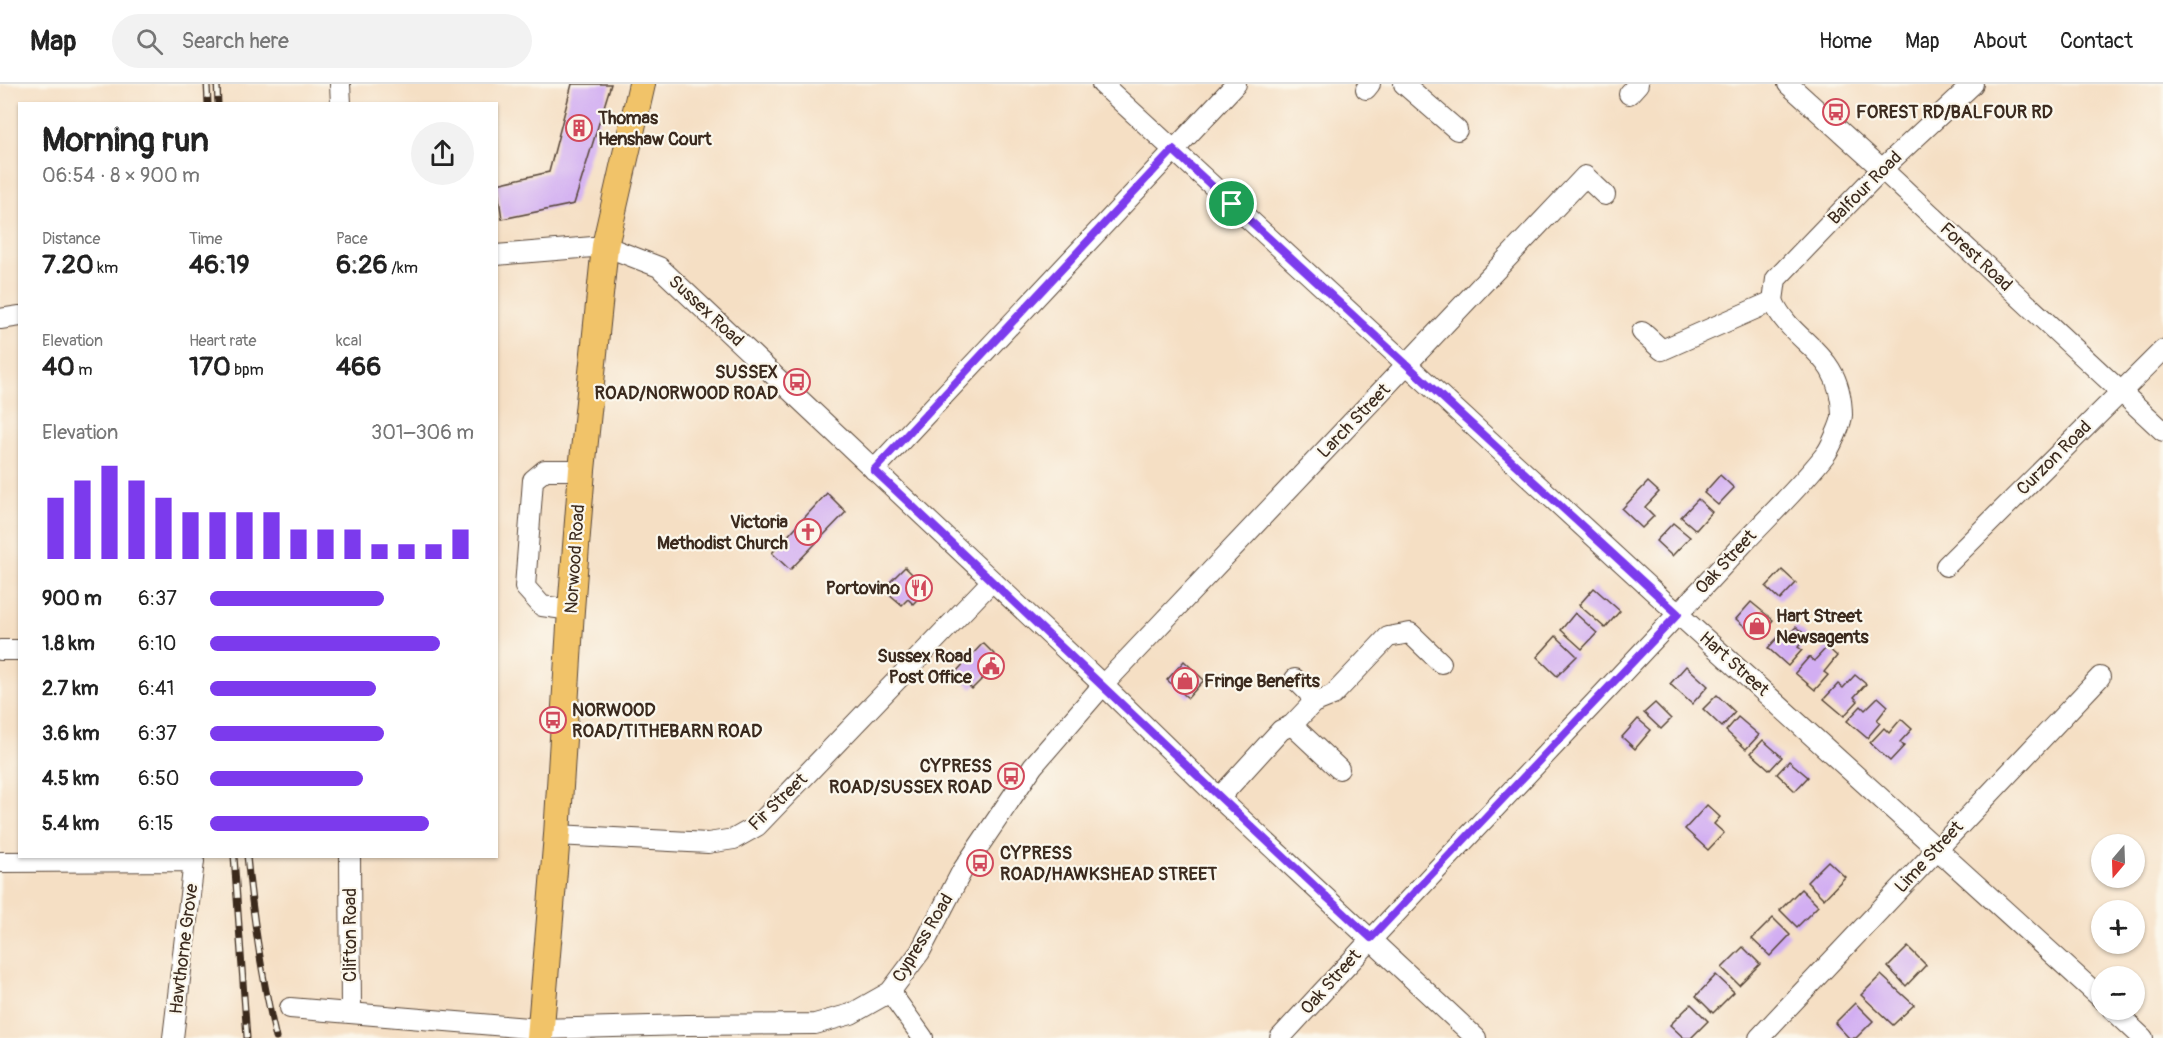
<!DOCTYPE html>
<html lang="en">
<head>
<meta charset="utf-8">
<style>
  body { margin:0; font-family:Pangolin,sans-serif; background:#f2f2f2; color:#222; height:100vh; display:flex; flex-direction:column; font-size:22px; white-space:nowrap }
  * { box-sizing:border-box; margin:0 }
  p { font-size:20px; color:#767676 }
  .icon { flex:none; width:33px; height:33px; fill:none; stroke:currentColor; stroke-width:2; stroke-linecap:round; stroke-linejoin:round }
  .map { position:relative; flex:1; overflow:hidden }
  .drawer { position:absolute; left:18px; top:18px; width:480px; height:756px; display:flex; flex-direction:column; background:#fff; border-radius:0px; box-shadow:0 2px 4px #0004 }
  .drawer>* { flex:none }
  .needle { width:39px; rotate:199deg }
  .tools { position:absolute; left:2091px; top:750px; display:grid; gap:12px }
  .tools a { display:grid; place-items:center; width:54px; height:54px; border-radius:50%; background:#fff; box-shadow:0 2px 4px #0004; font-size:30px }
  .pin { position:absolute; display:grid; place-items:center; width:51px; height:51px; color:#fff; margin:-26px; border:3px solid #fff; border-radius:50%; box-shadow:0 2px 6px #0007 }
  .round { display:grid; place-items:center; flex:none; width:63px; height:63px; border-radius:32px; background:#f2f2f2 }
  .summary { display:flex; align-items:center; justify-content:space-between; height:102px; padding:0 24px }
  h1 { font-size:33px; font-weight:800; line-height:45px }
  .figures { display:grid; grid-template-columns:repeat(3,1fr); gap:9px; height:102px; padding:6px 24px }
  .figures div { display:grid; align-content:center }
  .figures b { font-size:26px; font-weight:800 }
  .figures small { font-size:16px; font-weight:400 }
  .figures p { font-size:16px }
  .chart { height:168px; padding:12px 24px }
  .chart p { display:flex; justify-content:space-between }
  .chart svg { width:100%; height:108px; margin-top:6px; stroke:#7c3aed; stroke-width:6 }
  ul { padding:0 24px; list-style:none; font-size:20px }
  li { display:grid; grid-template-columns:96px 72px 1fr; align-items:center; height:45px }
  li i { height:15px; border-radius:8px; background:#7c3aed }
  header { display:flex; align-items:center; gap:36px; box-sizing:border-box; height:84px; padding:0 30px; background:#fff; border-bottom:2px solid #e0e0e0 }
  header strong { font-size:28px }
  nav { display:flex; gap:33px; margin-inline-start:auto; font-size:21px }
  .search { width:420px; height:54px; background:#f2f2f2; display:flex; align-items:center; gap:15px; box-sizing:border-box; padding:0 21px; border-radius:33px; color:#767676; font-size:22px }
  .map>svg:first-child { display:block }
  .building { fill:#d2aef2 }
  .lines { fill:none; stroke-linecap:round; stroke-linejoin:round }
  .minor-casing { stroke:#574537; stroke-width:22 }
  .major-casing { stroke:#574537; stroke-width:28 }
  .minor { stroke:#fff; stroke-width:20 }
  .major { stroke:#f1c369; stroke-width:26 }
  .rail-casing { stroke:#3b2a1e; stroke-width:7 }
  .rail { stroke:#fbf7ec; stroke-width:4.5; stroke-dasharray:14; stroke-linecap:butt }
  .route-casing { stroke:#fff; stroke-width:12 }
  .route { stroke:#7c3aed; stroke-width:8 }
  .labels { text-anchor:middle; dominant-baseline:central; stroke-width:4.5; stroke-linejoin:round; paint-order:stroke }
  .poi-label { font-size:18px; font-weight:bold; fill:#3b2a1e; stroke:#fbf7ec; text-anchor:start }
  .street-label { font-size:18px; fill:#3b2a1e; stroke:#fbf7ec }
</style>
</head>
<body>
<header>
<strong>Map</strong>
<div class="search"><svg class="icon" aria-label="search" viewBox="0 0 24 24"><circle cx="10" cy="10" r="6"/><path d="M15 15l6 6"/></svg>Search here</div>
<nav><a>Home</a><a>Map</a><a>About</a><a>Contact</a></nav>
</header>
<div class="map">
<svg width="2163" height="954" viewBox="0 0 2163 954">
  <rect width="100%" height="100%" fill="#fbf7ec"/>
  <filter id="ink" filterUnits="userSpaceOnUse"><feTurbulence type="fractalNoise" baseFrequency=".0167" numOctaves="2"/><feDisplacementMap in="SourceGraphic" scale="12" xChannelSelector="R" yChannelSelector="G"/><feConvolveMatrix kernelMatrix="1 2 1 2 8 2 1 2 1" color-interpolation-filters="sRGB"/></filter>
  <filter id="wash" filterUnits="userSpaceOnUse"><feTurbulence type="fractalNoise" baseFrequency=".008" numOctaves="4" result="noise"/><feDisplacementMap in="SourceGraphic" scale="24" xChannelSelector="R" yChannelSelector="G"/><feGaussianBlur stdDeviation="1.35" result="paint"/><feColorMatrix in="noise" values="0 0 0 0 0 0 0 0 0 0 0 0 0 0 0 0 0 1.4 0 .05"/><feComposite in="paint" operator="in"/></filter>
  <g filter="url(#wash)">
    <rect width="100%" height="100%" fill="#f5dfc4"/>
    <g id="blocks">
      <g class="building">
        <path d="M 572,0 L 611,0 L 574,120 L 502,135 L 497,100 L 549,88 Z"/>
        <path d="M 1720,391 L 1734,404 L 1718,421 L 1704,409 Z"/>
        <path d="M 1648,398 L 1659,408 L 1645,423 L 1654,432 L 1642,444 L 1622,425 Z"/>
        <path d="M 827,409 L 846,428 L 790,486 L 772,469 Z"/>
        <path d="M 1698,415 L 1712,428 L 1696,446 L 1681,433 Z"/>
        <path d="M 1673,439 L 1690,453 L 1672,472 L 1656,457 Z"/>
        <path d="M 905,483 L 927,505 L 913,520 L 908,515 L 902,521 L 888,509 L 894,502 L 890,498 Z"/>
        <path d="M 1782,486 L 1796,499 L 1780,516 L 1766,503 Z"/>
        <path d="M 1594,504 L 1620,527 L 1605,544 L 1579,521 Z"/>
        <path d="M 1751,518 L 1773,536 L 1758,554 L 1736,535 Z"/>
        <path d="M 1575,529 L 1597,549 L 1582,565 L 1561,546 Z"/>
        <path d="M 1796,543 L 1807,552 L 1798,563 L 1802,566 L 1788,582 L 1768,564 L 1783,548 L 1787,552 Z"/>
        <path d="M 1556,552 L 1577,572 L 1557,592 L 1537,573 Z"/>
        <path d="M 983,559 L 1004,580 L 991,594 L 987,590 L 972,605 L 955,589 Z"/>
        <path d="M 1827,563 L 1837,572 L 1824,588 L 1828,591 L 1815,606 L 1795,589 L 1809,573 L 1814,577 Z"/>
        <path d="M 1184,577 L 1204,596 L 1188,614 L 1167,596 Z"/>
        <path d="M 1686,582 L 1708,602 L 1692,620 L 1670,600 Z"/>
        <path d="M 1855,591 L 1866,600 L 1854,613 L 1858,617 L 1844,632 L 1824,615 L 1838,600 L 1843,604 Z"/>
        <path d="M 1717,611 L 1735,628 L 1722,643 L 1703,625 Z"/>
        <path d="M 1878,613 L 1888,622 L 1877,636 L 1880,639 L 1867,654 L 1847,637 L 1861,622 L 1865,626 Z"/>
        <path d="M 1655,619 L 1671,635 L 1661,645 L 1644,629 Z"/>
        <path d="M 1738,633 L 1759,651 L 1746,665 L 1726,647 Z"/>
        <path d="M 1638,635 L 1651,646 L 1635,665 L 1622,653 Z"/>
        <path d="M 1901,635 L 1912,645 L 1900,658 L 1904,662 L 1890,677 L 1870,659 L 1884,644 L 1889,649 Z"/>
        <path d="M 1763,656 L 1782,673 L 1770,686 L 1751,669 Z"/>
        <path d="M 1789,677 L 1808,693 L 1795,707 L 1777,690 Z"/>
        <path d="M 1707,721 L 1720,733 L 1714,740 L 1724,749 L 1708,766 L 1685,745 Z"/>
        <path d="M 1828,777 L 1845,793 L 1824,815 L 1807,798 Z"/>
        <path d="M 1801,805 L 1818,822 L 1797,843 L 1780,826 Z"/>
        <path d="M 1773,834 L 1790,851 L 1770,872 L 1752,855 Z"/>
        <path d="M 1743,863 L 1760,880 L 1739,901 L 1722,884 Z"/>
        <path d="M 1908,863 L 1926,881 L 1906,902 L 1888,883 Z"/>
        <path d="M 1716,891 L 1734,908 L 1713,929 L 1696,912 Z"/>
        <path d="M 1881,891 L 1914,921 L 1893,941 L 1861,911 Z"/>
        <path d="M 1855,919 L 1873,937 L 1856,954 L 1849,954 L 1835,939 Z"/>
        <path d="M 1691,920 L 1708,937 L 1691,954 L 1684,954 L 1670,941 Z"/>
      </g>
    </g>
  </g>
  <g filter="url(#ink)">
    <use href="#blocks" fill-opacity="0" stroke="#574537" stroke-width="1.5"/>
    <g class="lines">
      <defs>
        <g id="minor">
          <path d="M 340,0 L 341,20"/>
          <path d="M 1102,0 L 1678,530 L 2102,915"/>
          <path d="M 1404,0 L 1457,46"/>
          <path d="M 1788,0 L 1882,85 L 2163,347"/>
          <path d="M 1366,5 L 1370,0"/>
          <path d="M 1629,10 L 1638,0"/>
          <path d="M 496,171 L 605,162 L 659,183 L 1103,601 L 1219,714 L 1476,954"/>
          <path d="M 1773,217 L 1776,195 L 1882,85 L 1973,0"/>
          <path d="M 0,235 L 20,232"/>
          <path d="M 1642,248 L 1662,266 L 1773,217"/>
          <path d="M 874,386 L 1236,0"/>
          <path d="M 1946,482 L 2163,266"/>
          <path d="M 571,526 L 542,522 L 525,503 L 533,396 L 545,386 L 582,386"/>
          <path d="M 0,566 L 20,566"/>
          <path d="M 1295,595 L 1309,609 L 1313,619"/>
          <path d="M 1292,641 L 1339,685"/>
          <path d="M 1219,714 L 1281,646 L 1292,641 L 1313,619 L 1333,611 L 1388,553 L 1410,549 L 1441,579"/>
          <path d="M 557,751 L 708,759 L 734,755 L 757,742 L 992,497"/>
          <path d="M 350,772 L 351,929"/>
          <path d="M 0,778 L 194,777 L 173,954"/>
          <path d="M 890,908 L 923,954"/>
          <path d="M 290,924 L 540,945 L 687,941 L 815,940 L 851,930 L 890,908 L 920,868 L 962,787 L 1033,682 L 1103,601 L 1585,92 L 1605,111"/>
          <path d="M 2113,926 L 2143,954"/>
          <path d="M 1280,954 C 1432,788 1589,627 1741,462 C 1769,432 1800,403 1825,371 C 1830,365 1842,339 1842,331 C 1841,265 1794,263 1773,217"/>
          <path d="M 1759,954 L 2100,593"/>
        </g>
        <path id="major" d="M 540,954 L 557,751 L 571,526 L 582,386 L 605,162 L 642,0"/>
      </defs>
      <use href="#minor" class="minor-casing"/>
      <use href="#major" class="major-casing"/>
      <use href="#minor" class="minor"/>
      <use href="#major" class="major"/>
      <defs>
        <g id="rail">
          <path d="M 207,0 L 208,20"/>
          <path d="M 217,0 L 218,20"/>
          <path d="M 234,772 L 247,954"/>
          <path d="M 247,772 C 253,834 262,894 276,954"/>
        </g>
      </defs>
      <use href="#rail" class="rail-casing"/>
      <use href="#rail" class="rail"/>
    </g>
  </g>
  <g class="lines" filter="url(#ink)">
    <defs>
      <path id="route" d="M 1173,66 L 1678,530 L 1371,854 C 1204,700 1040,542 874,386 Z"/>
    </defs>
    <use href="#route" class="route-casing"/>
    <use href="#route" class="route"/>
  </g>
  <defs>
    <symbol id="bus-ring" viewBox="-11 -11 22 22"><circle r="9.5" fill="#fbf7ec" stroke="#d1495b" stroke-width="1.5"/><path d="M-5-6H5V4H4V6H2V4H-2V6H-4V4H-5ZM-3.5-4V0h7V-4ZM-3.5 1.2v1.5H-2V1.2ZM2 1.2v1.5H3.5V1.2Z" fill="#d1495b"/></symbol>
    <symbol id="building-ring" viewBox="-11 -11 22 22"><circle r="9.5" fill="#fbf7ec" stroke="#d1495b" stroke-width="1.5"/><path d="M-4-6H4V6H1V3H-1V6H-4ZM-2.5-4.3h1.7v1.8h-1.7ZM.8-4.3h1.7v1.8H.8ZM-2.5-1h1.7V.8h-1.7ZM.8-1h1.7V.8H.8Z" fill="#d1495b"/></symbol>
    <symbol id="church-ring" viewBox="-11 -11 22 22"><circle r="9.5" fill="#fbf7ec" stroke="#d1495b" stroke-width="1.5"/><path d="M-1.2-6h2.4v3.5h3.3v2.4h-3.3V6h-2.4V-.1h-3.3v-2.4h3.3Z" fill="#d1495b"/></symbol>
    <symbol id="restaurant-ring" viewBox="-11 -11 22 22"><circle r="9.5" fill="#fbf7ec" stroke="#d1495b" stroke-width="1.5"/><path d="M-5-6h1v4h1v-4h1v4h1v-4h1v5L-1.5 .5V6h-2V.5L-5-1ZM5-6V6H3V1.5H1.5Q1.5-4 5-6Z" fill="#d1495b"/></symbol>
    <symbol id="shop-ring" viewBox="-11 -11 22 22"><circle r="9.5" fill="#fbf7ec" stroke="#d1495b" stroke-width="1.5"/><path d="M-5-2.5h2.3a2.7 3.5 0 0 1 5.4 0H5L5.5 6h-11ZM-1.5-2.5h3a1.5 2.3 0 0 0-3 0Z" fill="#d1495b"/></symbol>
    <symbol id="civic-ring" viewBox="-11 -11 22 22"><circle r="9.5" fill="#fbf7ec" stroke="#d1495b" stroke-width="1.5"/><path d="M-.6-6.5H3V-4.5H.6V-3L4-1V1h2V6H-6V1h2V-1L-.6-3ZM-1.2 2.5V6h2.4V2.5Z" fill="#d1495b"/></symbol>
  </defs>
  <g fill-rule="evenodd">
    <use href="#bus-ring" x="1821" y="13" width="30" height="30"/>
    <use href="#building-ring" x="564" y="29" width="30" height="30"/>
    <use href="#bus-ring" x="782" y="283" width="30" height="30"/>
    <use href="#church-ring" x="793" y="433" width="30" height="30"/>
    <use href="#restaurant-ring" x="904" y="489" width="30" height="30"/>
    <use href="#shop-ring" x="1742" y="527" width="30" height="30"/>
    <use href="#civic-ring" x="976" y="567" width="30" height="30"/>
    <use href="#shop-ring" x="1170" y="582" width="30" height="30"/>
    <use href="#bus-ring" x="538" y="621" width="30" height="30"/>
    <use href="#bus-ring" x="996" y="677" width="30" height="30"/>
    <use href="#bus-ring" x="965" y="764" width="30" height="30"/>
  </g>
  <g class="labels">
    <g class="poi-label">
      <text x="1856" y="28">FOREST RD/BALFOUR RD</text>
      <text x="598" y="34">Thomas<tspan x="598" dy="21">Henshaw Court</tspan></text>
      <text x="778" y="288" text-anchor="end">SUSSEX<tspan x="778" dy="21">ROAD/NORWOOD ROAD</tspan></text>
      <text x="788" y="438" text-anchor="end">Victoria<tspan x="788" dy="21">Methodist Church</tspan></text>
      <text x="900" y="504" text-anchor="end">Portovino</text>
      <text x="1776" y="532">Hart Street<tspan x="1776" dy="21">Newsagents</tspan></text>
      <text x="972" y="572" text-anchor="end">Sussex Road<tspan x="972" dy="21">Post Office</tspan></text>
      <text x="1204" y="597">Fringe Benefits</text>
      <text x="572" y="626">NORWOOD<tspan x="572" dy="21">ROAD/TITHEBARN ROAD</tspan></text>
      <text x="992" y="682" text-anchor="end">CYPRESS<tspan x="992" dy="21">ROAD/SUSSEX ROAD</tspan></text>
      <text x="1000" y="769">CYPRESS<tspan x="1000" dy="21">ROAD/HAWKSHEAD STREET</tspan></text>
    </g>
    <g class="street-label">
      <text transform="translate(1865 104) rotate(-45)">Balfour Road</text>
      <text transform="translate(1976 173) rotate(43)">Forest Road</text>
      <text transform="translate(706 227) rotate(43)">Sussex Road</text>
      <text transform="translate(1354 337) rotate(-46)">Larch Street</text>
      <text transform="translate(2054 374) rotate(-45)">Curzon Road</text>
      <text transform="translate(575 475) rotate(-86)">Norwood Road</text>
      <text transform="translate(1726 478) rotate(-47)">Oak Street</text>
      <text transform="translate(1734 580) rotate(42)">Hart Street</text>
      <text transform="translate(778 718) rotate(-44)">Fir Street</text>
      <text transform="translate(1929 773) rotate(-47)">Lime Street</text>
      <text transform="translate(350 851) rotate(-90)">Clifton Road</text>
      <text transform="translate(923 854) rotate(-59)">Cypress Road</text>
      <text transform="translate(184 865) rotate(-83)">Hawthorne Grove</text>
      <text transform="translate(1331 898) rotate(-48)">Oak Street</text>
    </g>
  </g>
</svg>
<div class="tools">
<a><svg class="needle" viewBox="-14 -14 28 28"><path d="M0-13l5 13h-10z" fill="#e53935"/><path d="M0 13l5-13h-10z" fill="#767676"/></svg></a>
<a>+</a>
<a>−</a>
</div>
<div class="pin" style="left:1232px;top:120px;background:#1e9e55"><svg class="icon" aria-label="arrive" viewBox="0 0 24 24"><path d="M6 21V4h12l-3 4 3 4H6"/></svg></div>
<section class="drawer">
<div class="summary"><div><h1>Morning run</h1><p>06:54 · 8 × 900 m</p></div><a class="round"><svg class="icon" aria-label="share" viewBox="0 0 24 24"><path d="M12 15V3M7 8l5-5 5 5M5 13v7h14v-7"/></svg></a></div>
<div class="figures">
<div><p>Distance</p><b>7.20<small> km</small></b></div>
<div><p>Time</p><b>46:19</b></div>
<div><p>Pace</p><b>6:26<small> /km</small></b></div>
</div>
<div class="figures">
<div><p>Elevation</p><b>40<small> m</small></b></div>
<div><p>Heart rate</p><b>170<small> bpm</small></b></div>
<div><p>kcal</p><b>466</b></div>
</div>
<div class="chart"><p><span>Elevation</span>301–306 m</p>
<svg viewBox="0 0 160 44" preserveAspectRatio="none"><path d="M5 44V19M15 44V12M25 44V6M35 44V12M45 44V19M55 44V25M65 44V25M75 44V25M85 44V25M95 44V32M105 44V32M115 44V32M125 44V38M135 44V38M145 44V38M155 44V32"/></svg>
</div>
<ul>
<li><b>900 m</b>6:37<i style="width:66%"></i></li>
<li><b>1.8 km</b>6:10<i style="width:87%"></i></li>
<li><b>2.7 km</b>6:41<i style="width:63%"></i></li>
<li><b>3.6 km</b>6:37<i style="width:66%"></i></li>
<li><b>4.5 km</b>6:50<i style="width:58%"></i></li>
<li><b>5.4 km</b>6:15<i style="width:83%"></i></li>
</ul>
</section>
</div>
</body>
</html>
